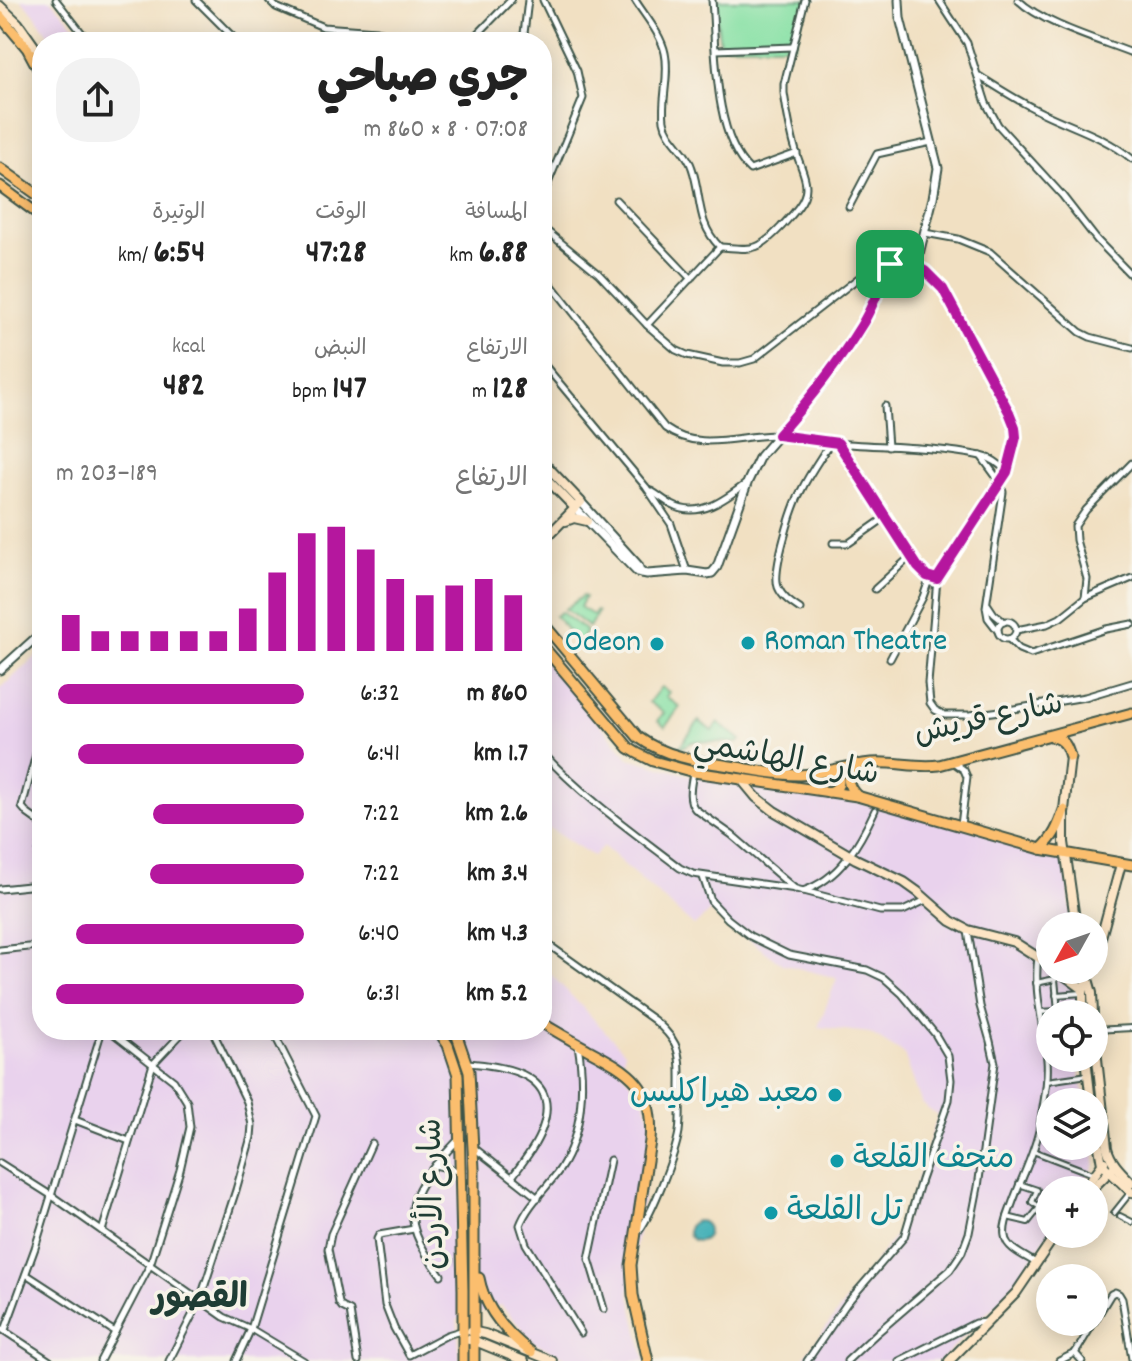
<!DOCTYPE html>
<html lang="ar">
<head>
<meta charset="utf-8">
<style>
  body { margin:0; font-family:Dekko,"Playpen Sans Arabic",sans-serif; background:#f2f2f2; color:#222; direction:rtl; height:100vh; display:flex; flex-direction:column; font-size:30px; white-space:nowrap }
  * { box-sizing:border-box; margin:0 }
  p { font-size:26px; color:#767676 }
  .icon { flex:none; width:44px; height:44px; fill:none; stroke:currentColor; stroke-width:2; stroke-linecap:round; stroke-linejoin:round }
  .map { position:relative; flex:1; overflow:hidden; direction:ltr }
  .details { position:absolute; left:32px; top:32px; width:520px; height:1008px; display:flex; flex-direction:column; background:#fff; border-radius:32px; box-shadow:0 4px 20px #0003; direction:rtl }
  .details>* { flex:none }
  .needle { width:52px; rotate:230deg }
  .fabs { position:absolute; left:1036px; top:912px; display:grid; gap:16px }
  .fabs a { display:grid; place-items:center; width:72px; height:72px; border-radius:50%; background:#fff; box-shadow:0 4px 20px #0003; font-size:40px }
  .pin { position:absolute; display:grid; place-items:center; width:68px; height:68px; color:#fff; margin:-34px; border-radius:16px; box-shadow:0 4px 12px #0006 }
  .round { display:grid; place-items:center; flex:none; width:84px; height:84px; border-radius:32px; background:#f2f2f2 }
  .overview { display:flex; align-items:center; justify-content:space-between; height:136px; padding:0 24px }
  h1 { font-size:44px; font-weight:800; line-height:60px }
  .stats { display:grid; grid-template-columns:repeat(3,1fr); gap:12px; height:136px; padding:8px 24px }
  .stats div { display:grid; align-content:center }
  .stats b { font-size:34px; font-weight:800 }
  .stats small { font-size:22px; font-weight:400 }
  .stats p { font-size:22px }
  .chart { height:224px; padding:16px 24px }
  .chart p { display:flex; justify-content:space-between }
  .chart svg { width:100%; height:144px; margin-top:8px; stroke:#b5179e; stroke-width:6 }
  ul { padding:0 24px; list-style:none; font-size:26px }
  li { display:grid; grid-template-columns:128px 96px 1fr; align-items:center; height:60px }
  li i { height:20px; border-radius:10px; background:#b5179e }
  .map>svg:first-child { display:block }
  .built { fill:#e9d2ed }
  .green { fill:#88e1a6; stroke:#548f6d; stroke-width:2 }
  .water { fill:#3daeb6; stroke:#2e7675; stroke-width:2 }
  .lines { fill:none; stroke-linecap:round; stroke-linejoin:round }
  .pedestrian-casing { stroke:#3e5549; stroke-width:8 }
  .minor-casing { stroke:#3e5549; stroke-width:9 }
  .tertiary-casing { stroke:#3e5549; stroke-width:11 }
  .secondary-casing { stroke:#3e5549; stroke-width:12 }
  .primary-casing { stroke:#3e5549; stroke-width:13 }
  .trunk-casing { stroke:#3e5549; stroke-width:13 }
  .pedestrian { stroke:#fff; stroke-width:4 }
  .minor { stroke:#fff; stroke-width:5 }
  .tertiary { stroke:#fff; stroke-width:7 }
  .secondary { stroke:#fde5c5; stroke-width:8 }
  .primary { stroke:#fbbe6e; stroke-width:9 }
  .trunk { stroke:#fbbe6e; stroke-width:9 }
  .route-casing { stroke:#fff; stroke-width:16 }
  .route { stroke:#b5179e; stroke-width:10 }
  .culture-dot { fill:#0f9aa8; stroke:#f7f3e8; stroke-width:3 }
  .labels { text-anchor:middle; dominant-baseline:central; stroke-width:7; stroke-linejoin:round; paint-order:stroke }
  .culture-label { font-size:32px; fill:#0d838f; stroke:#f7f3e8; text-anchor:start }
  .street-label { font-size:32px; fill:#1f3d34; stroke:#f7f3e8 }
  .neighbourhood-label { font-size:34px; font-weight:bold; fill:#1f3d34; stroke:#f7f3e8 }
</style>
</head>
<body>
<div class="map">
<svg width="1132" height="1361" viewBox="0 0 1132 1361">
  <rect width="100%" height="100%" fill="#f7f3e8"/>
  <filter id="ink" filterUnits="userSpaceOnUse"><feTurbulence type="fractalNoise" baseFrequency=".0125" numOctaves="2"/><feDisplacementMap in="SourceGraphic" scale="16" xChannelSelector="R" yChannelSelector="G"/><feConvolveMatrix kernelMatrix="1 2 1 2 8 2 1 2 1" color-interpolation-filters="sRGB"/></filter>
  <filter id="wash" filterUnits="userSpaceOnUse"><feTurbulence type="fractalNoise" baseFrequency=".006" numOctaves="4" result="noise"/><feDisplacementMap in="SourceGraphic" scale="32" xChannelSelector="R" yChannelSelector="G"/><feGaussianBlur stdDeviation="1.8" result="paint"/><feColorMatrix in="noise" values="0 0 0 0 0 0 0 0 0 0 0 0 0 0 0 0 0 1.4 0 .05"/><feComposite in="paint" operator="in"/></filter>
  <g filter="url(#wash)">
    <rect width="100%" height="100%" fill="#f1e0c2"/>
    <g class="built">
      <path d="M 21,0 L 51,0 L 79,31 L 65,42 L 53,42 L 33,12 Z"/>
      <path d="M 42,651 L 42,1030 L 542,1030 L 542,965 L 625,1052 L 620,1069 L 644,1100 L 653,1128 L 629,1292 L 645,1361 L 573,1361 L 535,1343 L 501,1305 L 457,1319 L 460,1361 L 0,1361 L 0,689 Z"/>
      <path d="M 542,657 L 629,758 L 699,778 L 847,800 L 959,825 L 1065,857 L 1072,926 L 1050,926 L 1050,970 L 1076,970 L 1079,995 L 1076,1014 L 1050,1014 L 1050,1058 L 1076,1058 L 1086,1102 L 1050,1102 L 1050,1146 L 1094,1146 L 1094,1143 L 1095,1151 L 1094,1167 L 1078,1190 L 1050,1190 L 1050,1231 L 1016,1281 L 997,1304 L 983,1316 L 940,1361 L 801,1361 L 903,1225 L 938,1115 L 928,1109 L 921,1102 L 904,1054 L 870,1033 L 818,1027 L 837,978 L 782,964 L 710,911 L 694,926 L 603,846 L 593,856 L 549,828 L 542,833 Z"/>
    </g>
    <g class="green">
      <path d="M 715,0 L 807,0 L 794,46 L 720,46 Z"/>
      <path d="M 583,596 L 585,597 L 580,607 L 593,615 L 596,611 L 598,612 L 589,627 L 565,609 Z"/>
      <path d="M 561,612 L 586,631 L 579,643 L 555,616 Z"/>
      <path d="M 661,687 L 669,692 L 666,697 L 680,707 L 665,727 L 658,721 L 664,713 L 649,702 Z"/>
      <path d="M 699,721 L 712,731 L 718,723 L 741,740 L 738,743 L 694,741 L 677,750 Z"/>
    </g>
    <circle class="water" cx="698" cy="1231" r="10"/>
  </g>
  <g filter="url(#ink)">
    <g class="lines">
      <defs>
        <g id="pedestrian">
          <path d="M 1036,983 L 1055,979 L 1058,1011 L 1083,1012"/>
          <path d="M 1056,995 L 1082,993"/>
          <path d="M 1040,1012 L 1058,1011"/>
          <path d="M 1094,1030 L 1132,1028"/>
          <path d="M 1047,1081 L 1088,1075"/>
          <path d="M 1039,1128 L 1050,1122"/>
          <path d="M 1033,1151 L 1093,1174"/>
          <path d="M 1114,1213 L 1130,1193"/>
          <path d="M 1120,1216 L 1132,1222"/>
          <path d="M 1007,1217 L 1028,1222 L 1040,1207 L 1032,1202 L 1037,1190 L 1019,1184"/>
        </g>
        <g id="minor">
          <path d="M 56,0 L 89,42"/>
          <path d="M 196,0 L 238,42"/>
          <path d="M 269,0 L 276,7 L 323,27 L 376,31 L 428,42"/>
          <path d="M 635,0 C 645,16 661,34 665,53 C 670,75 661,99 664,121 C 667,139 687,150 692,168 C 702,197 696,223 720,247"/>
          <path d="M 712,0 C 716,48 713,136 750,170 L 797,153"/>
          <path d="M 939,0 L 967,43 L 986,103 L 998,125 L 1062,195 L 1097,240 L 1132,276"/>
          <path d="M 1018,0 C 1043,24 1099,40 1132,53"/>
          <path d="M 357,30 L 361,42"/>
          <path d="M 470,42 L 511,0"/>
          <path d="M 523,42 L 528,0"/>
          <path d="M 716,50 L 793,47"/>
          <path d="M 979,76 C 1000,89 1021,103 1043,113 C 1074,128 1106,137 1132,159"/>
          <path d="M 542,198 L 583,98 L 577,71 L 543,0"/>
          <path d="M 616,200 L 691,279"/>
          <path d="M 849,207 L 877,154 L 931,142"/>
          <path d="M 542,227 L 598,273 L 647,325 L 676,350 L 687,355 L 723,363 L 740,363 L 754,359 L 870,269 L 877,265 L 890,264"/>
          <path d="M 925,233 L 958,239 L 990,252 L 1080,332 L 1090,337 L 1132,348"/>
          <path d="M 720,247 C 753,249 756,253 781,227 C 788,219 800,208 804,197 C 810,184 801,168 797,155 C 791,135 787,114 784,93 L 784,84 L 805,0"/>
          <path d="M 916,266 L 931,276 L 947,295 L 1010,414 L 1016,437 L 1007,472 L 937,579 L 928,683 L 930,703 L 935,710 L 945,715 L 970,715 L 1008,710 L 1085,697 L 1132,683"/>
          <path d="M 542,273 L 665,428 C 699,453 741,434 779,435 C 797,436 816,441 834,443 C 882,447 933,446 981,456 C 992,458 1000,464 1007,472"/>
          <path d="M 647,325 L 720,247"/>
          <path d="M 542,362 L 646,487 L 671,524 L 687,571"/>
          <path d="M 885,406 L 888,447"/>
          <path d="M 839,444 L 918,567 L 927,576 L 937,579"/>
          <path d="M 981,456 L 1000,482 L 1003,492 L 986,607 L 988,618 L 998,631"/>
          <path d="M 651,491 C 658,495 665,501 672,505 C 700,520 727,498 748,482"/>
          <path d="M 833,543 L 849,543 L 886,517"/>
          <path d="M 875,589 L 911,556"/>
          <path d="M 1085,598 L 1087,579 L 1076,540 L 1075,526 L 1086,510 L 1132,463"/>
          <path d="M 988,605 L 994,614 L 1004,622"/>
          <path d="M 800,609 C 791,603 782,597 778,587 C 772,571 792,507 801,491 C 809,474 820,459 830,443"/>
          <circle cx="1007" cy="630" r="9"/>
          <path d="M 1016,630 L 1047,624 L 1060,618 L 1085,598 L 1132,578"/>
          <path d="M 1009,639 L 1019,649 L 1031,654 L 1106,629 L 1132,624"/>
          <path d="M 890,659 L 923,597 L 930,577"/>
          <path d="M 42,732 L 22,807 L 28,814 L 42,824"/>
          <path d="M 542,752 C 583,797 632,831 680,868 L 693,874 L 796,889 L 880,911 L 903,911 L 926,900"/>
          <path d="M 953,762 L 964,770 L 967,777 L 961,825"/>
          <path d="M 693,773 C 691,785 687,799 695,809 L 732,835 L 795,889"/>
          <path d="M 42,840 C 34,857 37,946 42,966"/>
          <path d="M 703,877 L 711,901 L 728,919 L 750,936 L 789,955 L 867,970 L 884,978 L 902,994 L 935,1034 L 948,1056 L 951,1080 L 949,1100 L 921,1180 L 904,1237 L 847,1303 L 807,1361"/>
          <path d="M 0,889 L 38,885"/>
          <path d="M 803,891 C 840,879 860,843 875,810"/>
          <path d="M 542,940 L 654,1020 C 662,1027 670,1034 675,1044 C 681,1057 680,1073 680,1087 C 680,1102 681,1117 679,1132 C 675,1155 653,1212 639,1231"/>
          <path d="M 0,950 L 38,946"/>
          <path d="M 578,1045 C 585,1085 583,1134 560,1169 C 548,1187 528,1204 520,1225 L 526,1244 L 581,1333"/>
          <path d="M 468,1063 C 507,1066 562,1075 542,1129 C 536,1146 523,1162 512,1177"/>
          <path d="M 75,1120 L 129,1141"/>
          <path d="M 473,1147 L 538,1198"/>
          <path d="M 0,1163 L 52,1196 L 224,1317 L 251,1329 L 304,1361"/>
          <path d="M 435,1165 L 461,1172"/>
          <path d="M 1040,1207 L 1050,1211"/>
          <path d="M 414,1229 L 379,1235 L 377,1239 L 385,1305 L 394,1328 L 409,1355 L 447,1335 L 464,1330"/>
          <path d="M 102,1231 L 153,1064 L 185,1030"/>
          <path d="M 1036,1263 C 1027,1257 1006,1249 1005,1236 C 1003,1227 1008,1215 1011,1207 C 1020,1180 1035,1154 1040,1126 C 1043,1104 1049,1082 1047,1060 C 1044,1025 1033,991 1038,957"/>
          <path d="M 26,1274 L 115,1332"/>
          <path d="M 441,1275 C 393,1214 410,1190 459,1139"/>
          <path d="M 604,1309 L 589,1259 L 610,1160"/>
          <path d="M 0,1328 L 50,1361"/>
          <path d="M 5,1330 L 35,1248 L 102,1030"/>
          <path d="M 1075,1353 L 1082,1361"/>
          <path d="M 100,1361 L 150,1265 L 180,1170 L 190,1127 L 187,1102 L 174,1081 L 109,1030"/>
          <path d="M 169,1361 L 200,1300 L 236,1190 L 251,1137 L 252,1125 L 247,1102 L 212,1030"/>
          <path d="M 236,1361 L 251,1329 L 316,1116 L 272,1030"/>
          <path d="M 358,1361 L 350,1311 L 342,1307 L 339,1303 L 328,1249 L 331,1234 L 372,1143"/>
          <path d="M 847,1361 L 877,1333 L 950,1270 L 962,1252 L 969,1233 L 978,1187 L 995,1063 L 990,1041 L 980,1006 L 968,931"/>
          <path d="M 899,1361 L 975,1323 L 987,1322"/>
          <path d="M 1059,1361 L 1075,1353 L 1079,1347 L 1111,1294 L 1115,1292 L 1119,1294 L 1122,1299 L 1132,1359"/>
        </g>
        <g id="tertiary">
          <path d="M 581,502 L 638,565 L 641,573"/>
          <path d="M 575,508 L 637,572 L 647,574 L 687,571 L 707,574 L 712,573 L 717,567 L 748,481 L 760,456 L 820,387 L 855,335 L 863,324 L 890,264 L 916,266 L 933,198 L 938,168 L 900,18 L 899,0"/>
          <path d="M 0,670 L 42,632"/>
        </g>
        <g id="secondary">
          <path d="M 0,6 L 18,23 L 42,57"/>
          <path d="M 542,461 L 581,502 L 542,542"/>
          <path d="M 542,474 L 575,508"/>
          <path d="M 566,521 L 574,518 L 587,521"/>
          <path d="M 1070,757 L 1064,810 L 1064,842 L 1076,926"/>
          <path d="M 741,779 L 756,797 L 774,811 L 856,859 L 904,882 L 918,892 L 951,921 L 968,930 L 1014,942 L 1050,965"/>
          <path d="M 1094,963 L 1121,864"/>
          <path d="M 1057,970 L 1083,989"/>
          <path d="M 1088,979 L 1092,993 L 1093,1014"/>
          <path d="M 1083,1014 L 1083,989 L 1091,970"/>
          <path d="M 1094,1032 L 1107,1148 C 1111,1163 1121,1172 1132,1183"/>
          <path d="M 1086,1058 L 1091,1102"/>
          <path d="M 1094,1120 L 1102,1164 L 1132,1193"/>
          <path d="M 1083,1190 L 1104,1162"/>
          <path d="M 1091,1190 L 1113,1168"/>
          <path d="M 471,1331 L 485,1334 L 552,1361"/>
          <path d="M 464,1339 L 475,1341 L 524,1361"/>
          <path d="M 949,1361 L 1016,1293 L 1056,1234"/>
        </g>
        <g id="primary">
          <path d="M 542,622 L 638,737 C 666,758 704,762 737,767 C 758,771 778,775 799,775 C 824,774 847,765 871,763 C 894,761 916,768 939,765 L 1132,713"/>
          <path d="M 542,645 L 629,748 L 637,753 L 653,761 L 694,772 L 857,796 L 1041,849 L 1132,865"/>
          <path d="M 1053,737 C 1064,739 1067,746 1070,757"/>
          <path d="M 856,764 C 844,774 847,786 857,796"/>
          <path d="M 828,792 C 837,790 841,785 838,776 L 831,772"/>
          <path d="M 1041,849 C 1054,837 1058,827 1064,810"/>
          <path d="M 542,1023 C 557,1032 571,1040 587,1049 C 630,1072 655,1085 650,1141 L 631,1265 L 633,1295 L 648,1361"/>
        </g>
        <g id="trunk">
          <path d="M 0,16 L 27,48 L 42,76"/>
          <path d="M 0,168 L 42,198"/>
          <path d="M 0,186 L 42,217"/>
          <path d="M 438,1030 L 448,1045 L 458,1075 L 463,1290 L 463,1361"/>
          <path d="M 455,1030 L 469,1071 L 474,1169 L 474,1361"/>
          <path d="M 479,1278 C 485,1310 506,1333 531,1352"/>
        </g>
      </defs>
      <use href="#pedestrian" class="pedestrian-casing"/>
      <use href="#minor" class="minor-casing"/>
      <use href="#tertiary" class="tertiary-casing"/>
      <use href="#secondary" class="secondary-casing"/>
      <use href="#primary" class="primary-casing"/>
      <use href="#trunk" class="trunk-casing"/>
      <use href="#pedestrian" class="pedestrian"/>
      <use href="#minor" class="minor"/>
      <use href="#tertiary" class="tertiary"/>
      <use href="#secondary" class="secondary"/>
      <use href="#primary" class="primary"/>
      <use href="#trunk" class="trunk"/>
    </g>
  </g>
  <g class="lines" filter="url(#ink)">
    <defs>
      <path id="route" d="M 896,263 L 916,266 L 925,271 L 943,289 L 1009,412 L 1015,427 L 1016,437 L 1007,472 L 937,579 L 927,576 L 918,567 L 838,443 L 778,435 C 808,401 837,365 861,326 C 873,307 880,285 890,264 Z"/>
    </defs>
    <use href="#route" class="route-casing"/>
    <use href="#route" class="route"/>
  </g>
  <g class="culture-dot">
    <circle cx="748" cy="643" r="8"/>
    <circle cx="657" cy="644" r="8"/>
    <circle cx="835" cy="1095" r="8"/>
    <circle cx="837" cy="1161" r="8"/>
    <circle cx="771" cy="1213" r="8"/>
  </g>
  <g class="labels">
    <g class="culture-label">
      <text x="764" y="643">Roman Theatre</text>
      <text x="641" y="644" text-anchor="end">Odeon</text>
      <text x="819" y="1095" text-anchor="end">معبد هيراكليس</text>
      <text x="853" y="1161">متحف القلعة</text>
      <text x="787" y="1213">تل القلعة</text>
    </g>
    <g class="street-label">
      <text transform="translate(989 721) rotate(-12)">شارع قريش</text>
      <text transform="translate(786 761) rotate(10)">شارع الهاشمي</text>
      <text transform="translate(435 1194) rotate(-91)">شارع الأردن</text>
    </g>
    <g class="neighbourhood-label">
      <text x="200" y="1300">القصور</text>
    </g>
  </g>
</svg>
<div class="fabs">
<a><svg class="needle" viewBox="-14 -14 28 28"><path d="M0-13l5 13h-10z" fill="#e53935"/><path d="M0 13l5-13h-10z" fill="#767676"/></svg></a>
<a><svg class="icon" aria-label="locate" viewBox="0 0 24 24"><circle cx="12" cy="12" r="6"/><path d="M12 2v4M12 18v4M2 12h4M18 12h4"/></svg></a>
<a><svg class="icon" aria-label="layers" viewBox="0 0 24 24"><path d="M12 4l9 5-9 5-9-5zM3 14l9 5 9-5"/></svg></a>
<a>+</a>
<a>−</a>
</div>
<div class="pin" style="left:890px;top:264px;background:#1e9e55"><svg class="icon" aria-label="arrive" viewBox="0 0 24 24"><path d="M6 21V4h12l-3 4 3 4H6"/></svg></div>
<section class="details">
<div class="overview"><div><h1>جري صباحي</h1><p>07:08 · 8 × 860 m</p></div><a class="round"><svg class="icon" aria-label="share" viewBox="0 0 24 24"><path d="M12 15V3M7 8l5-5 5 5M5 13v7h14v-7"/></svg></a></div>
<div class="stats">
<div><p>المسافة</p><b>6.88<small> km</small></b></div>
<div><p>الوقت</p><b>47:28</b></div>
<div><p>الوتيرة</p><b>6:54<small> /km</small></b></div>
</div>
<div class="stats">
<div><p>الارتفاع</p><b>128<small> m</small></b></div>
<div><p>النبض</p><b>147<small> bpm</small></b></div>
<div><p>kcal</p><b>482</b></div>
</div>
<div class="chart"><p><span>الارتفاع</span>189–203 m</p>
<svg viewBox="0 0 160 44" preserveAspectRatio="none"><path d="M5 44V33M15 44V38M25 44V38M35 44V38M45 44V38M55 44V38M65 44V31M75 44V20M85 44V8M95 44V6M105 44V13M115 44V22M125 44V27M135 44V24M145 44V22M155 44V27"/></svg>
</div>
<ul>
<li><b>860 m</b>6:32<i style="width:99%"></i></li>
<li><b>1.7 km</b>6:41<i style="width:91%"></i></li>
<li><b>2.6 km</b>7:22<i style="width:61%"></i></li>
<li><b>3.4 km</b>7:22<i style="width:62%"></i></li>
<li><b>4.3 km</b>6:40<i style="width:92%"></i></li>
<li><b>5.2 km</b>6:31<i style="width:100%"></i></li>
</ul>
</section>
</div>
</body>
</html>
